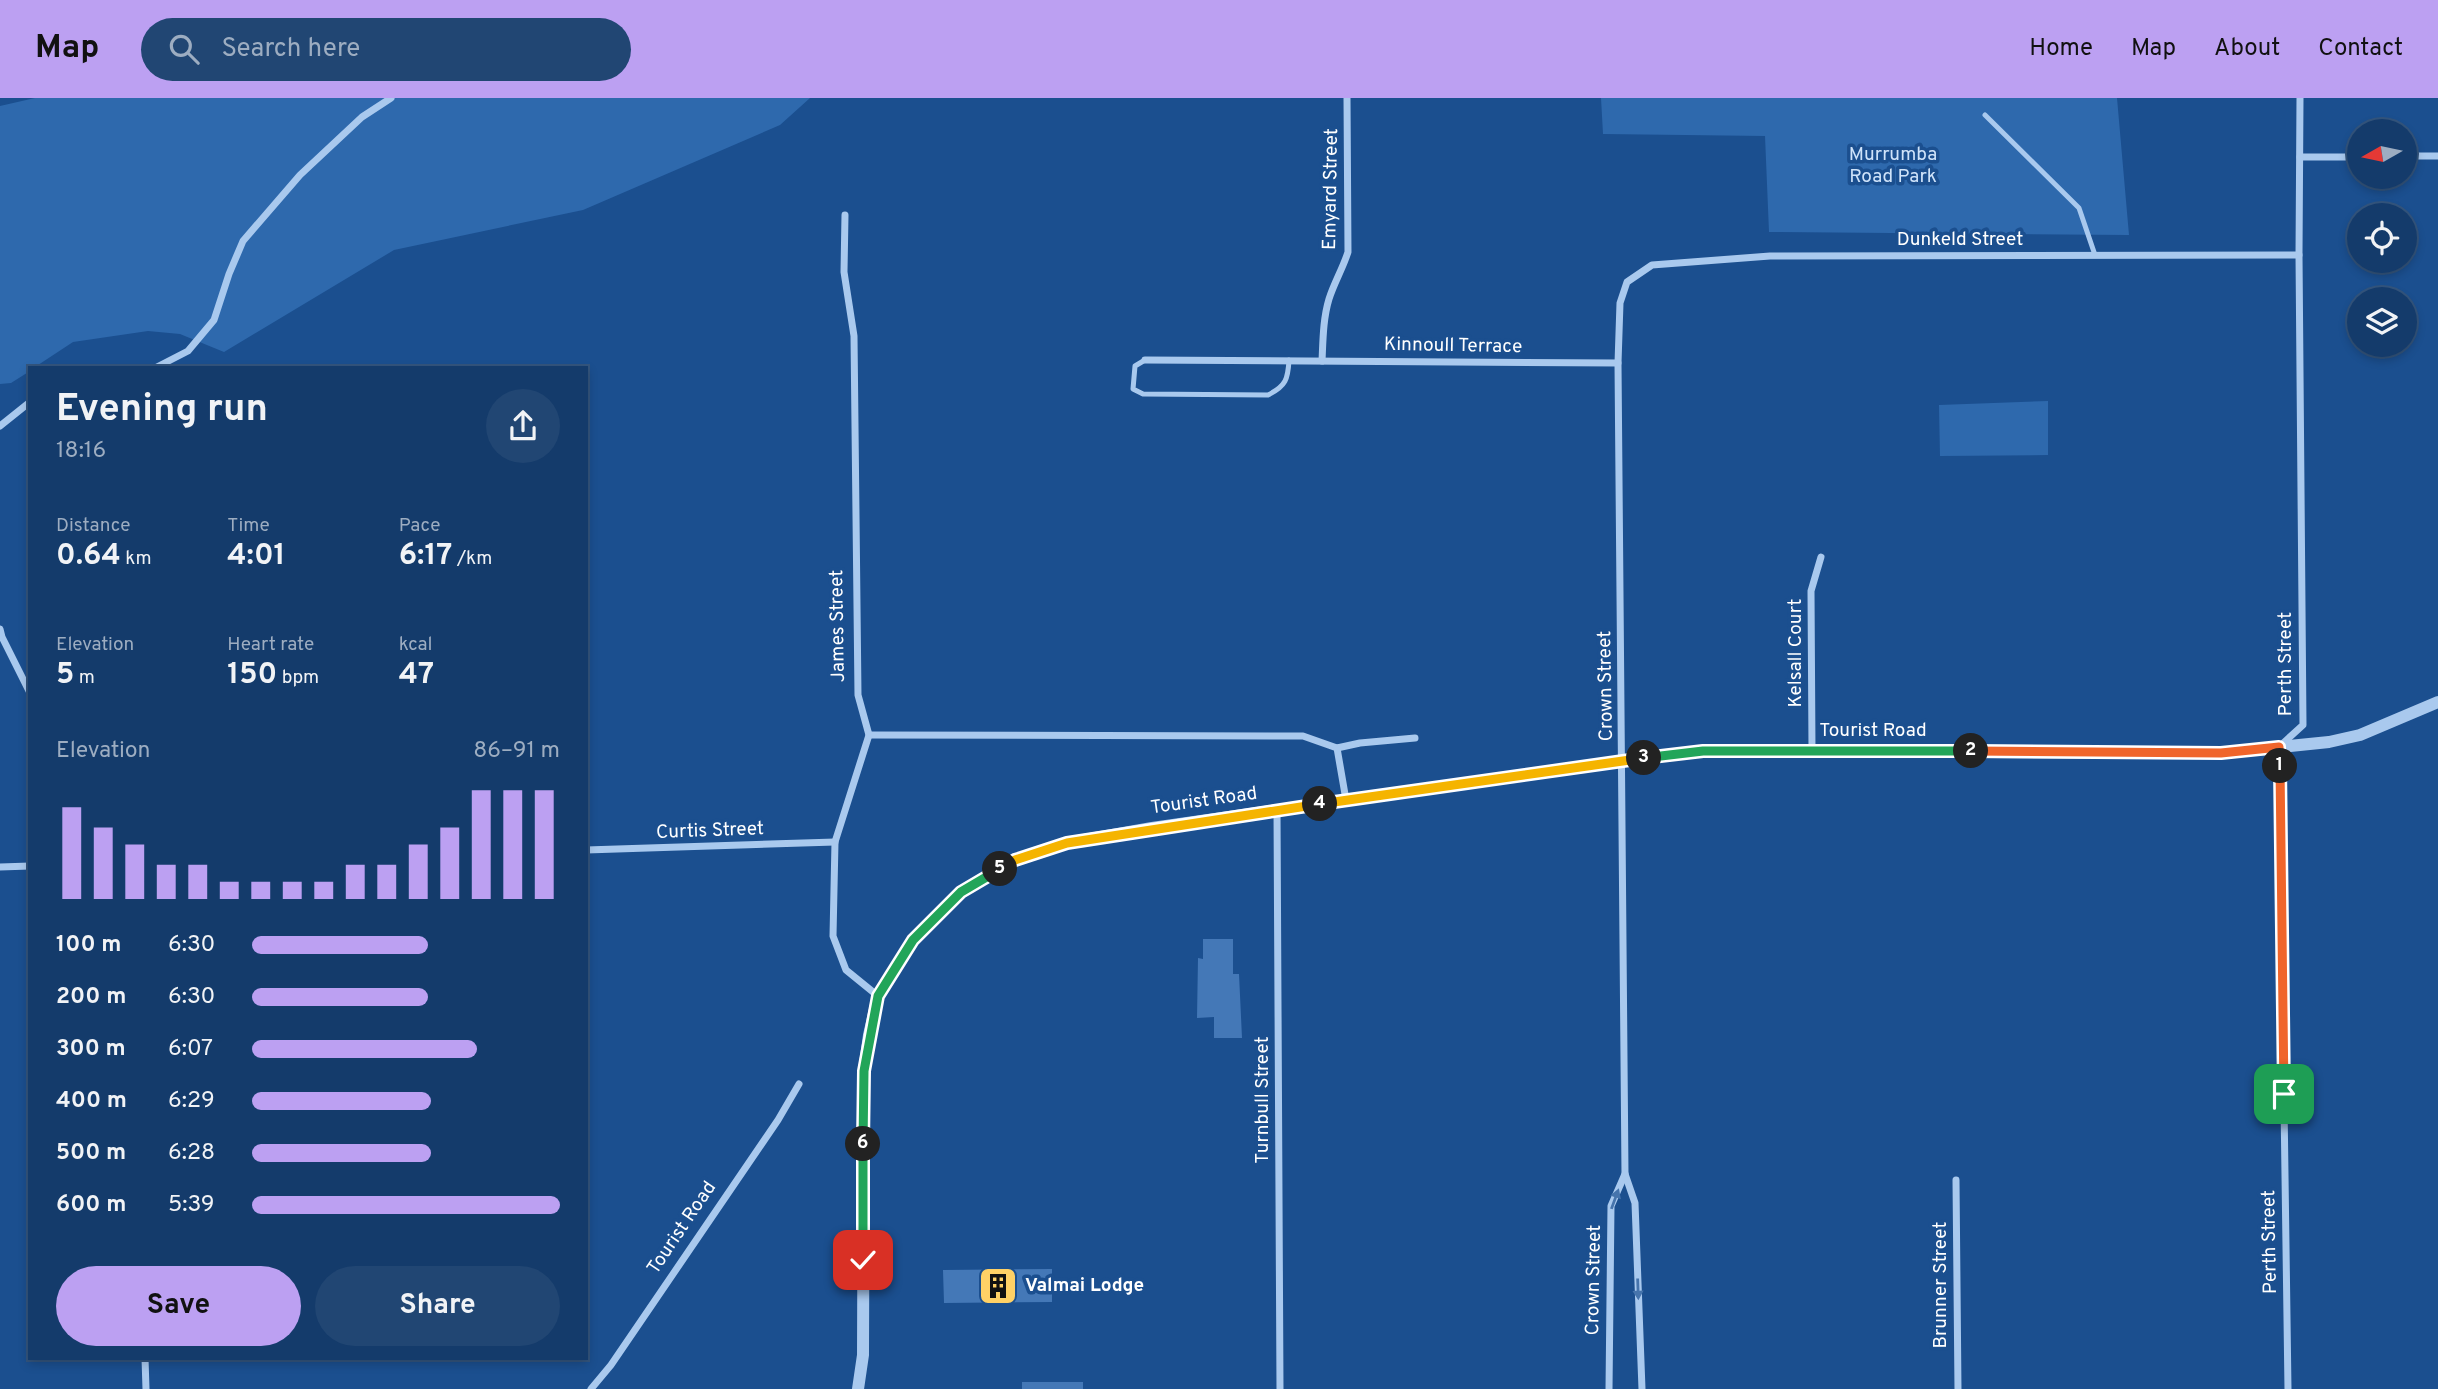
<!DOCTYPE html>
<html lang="en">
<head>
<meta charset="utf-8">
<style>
  body { margin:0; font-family:Overpass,sans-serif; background:#214673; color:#f1f3f6; height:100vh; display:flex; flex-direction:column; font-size:26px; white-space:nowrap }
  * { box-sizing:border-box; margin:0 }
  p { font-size:23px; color:#9dadc1 }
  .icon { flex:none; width:38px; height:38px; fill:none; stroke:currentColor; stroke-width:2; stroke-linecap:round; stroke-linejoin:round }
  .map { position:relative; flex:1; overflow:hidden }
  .panel { position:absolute; left:28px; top:268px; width:560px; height:994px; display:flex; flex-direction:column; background:#143b6b; border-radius:0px; box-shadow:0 4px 10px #0003,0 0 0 2px #33557e }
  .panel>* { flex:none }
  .needle { width:46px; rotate:261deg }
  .buttons { position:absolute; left:2347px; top:21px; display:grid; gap:14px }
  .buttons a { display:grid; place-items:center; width:70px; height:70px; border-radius:50%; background:#143b6b; box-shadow:0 4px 10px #0003,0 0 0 2px #33557e; font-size:35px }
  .pin { position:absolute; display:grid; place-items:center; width:60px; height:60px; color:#fff; margin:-30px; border-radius:14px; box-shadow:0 4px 10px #0006 }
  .km { position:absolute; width:35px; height:35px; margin:-18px; border-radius:50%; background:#222; color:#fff; font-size:19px; line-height:35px; text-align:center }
  .round { display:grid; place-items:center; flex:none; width:74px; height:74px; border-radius:37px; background:#214673 }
  .overview { display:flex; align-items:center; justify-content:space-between; height:119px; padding:0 28px }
  h1 { font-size:38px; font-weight:700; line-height:52px }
  .figures { display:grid; grid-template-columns:repeat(3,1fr); gap:10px; height:119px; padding:7px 28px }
  .figures div { display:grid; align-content:center }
  .figures b { font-size:30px; font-weight:700 }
  .figures small { font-size:19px; font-weight:400 }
  .figures p { font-size:19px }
  .chart { height:196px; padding:14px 28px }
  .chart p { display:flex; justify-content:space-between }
  .chart svg { width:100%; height:126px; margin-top:7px; stroke:#bca0f2; stroke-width:6 }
  .button { display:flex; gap:14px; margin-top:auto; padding:14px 28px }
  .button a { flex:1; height:80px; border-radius:42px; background:#bca0f2; color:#111; font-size:28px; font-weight:700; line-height:80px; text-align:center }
  .button a+a { background:#214673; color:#f1f3f6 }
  ul { padding:0 28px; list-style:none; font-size:23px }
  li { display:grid; grid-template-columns:112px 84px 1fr; align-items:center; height:52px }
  li i { height:18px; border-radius:9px; background:#bca0f2 }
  header { display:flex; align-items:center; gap:42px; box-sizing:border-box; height:98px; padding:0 35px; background:#bca0f2; color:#111 }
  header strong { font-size:33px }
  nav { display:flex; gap:38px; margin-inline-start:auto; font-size:24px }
  .search { width:490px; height:63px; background:#214673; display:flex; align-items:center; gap:18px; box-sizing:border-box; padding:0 24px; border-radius:38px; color:#9dadc1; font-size:26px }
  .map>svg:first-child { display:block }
  .green { fill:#2e69ad }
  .building { fill:#4478b7 }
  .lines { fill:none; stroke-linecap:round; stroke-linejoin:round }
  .service { stroke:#a9c9ee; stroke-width:5 }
  .minor { stroke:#a9c9ee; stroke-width:7 }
  .tertiary { stroke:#a9c9ee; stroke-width:12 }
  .oneway { fill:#4674ac }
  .split-1-casing { stroke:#fff; stroke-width:14 }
  .split-2-casing { stroke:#fff; stroke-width:14 }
  .split-3-casing { stroke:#fff; stroke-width:14 }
  .split-4-casing { stroke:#fff; stroke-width:14 }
  .split-5-casing { stroke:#fff; stroke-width:14 }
  .split-6-casing { stroke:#fff; stroke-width:14 }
  .split-7-casing { stroke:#fff; stroke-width:14 }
  .split-1 { stroke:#f0652b; stroke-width:9 }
  .split-2 { stroke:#f0652b; stroke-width:9 }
  .split-3 { stroke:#22a559; stroke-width:9 }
  .split-4 { stroke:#f5b400; stroke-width:9 }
  .split-5 { stroke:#f5b400; stroke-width:9 }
  .split-6 { stroke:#22a559; stroke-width:9 }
  .split-7 { stroke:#22a559; stroke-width:9 }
  .labels { text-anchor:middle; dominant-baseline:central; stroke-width:7; stroke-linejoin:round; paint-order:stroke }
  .park-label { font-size:19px; fill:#cfe3fa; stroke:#1b4f8f }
  .street-label { font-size:19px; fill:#fff; stroke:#1b4f8f }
  .poi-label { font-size:19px; font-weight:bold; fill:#fff; stroke:#1b4f8f; text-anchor:start }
</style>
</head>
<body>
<header>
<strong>Map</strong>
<div class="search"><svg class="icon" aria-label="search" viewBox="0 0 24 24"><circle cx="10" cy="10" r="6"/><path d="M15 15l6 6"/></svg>Search here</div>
<nav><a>Home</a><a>Map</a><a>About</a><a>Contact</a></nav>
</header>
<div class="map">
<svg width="2438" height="1291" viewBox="0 0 2438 1291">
  <rect width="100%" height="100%" fill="#1b4f8f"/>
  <g class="green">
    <path d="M 35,0 L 810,0 L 780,27 L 583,112 L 394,152 L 224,254 L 180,236 L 148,233 L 73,244 L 35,269 L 30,270 L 30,273 L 11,285 L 0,286 L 0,8 Z"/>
    <path d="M 1601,0 L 2117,0 L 2129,137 L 1769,134 L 1765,38 L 1603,36 Z"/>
    <path d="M 2048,303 L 2048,357 L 1940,358 L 1939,307 Z"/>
  </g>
  <g class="building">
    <path d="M 1203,841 L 1233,841 L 1233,876 L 1239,876 L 1242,940 L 1214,940 L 1214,919 L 1197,920 L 1198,860 L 1203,861 Z"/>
    <path d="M 1052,1171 L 1052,1204 L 944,1205 L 943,1172 Z"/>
    <rect x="1022" y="1284" width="61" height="7"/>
  </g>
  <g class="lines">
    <g class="service">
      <path d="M 1985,17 L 2079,110 L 2095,157"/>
      <path d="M 1145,262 L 1135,268 L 1133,291 L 1143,296 L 1268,297 C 1286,288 1288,281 1289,262"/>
    </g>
    <g class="minor">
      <path d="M 2404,58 L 2438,58"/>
      <path d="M 2300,59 L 2359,59"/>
      <path d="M 845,117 L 844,174 L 854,238 L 858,597 L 869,637 L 835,744 L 833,838 L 846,872 L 878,898"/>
      <path d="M 1145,262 L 1618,265"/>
      <path d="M 1322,263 C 1323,242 1323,221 1329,201 C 1334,185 1343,170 1348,154 L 1347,0"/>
      <path d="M 155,270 L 188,253 L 214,222 L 229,176 L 243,143 L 300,77 L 362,19 L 391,0"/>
      <path d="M 0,328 L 30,304"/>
      <path d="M 0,531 L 2,539 L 30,595"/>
      <path d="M 869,637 L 1303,638 L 1337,650 L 1346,702"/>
      <path d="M 1337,650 L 1360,645 L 1415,640"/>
      <path d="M 1812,652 L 1811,493 L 1821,459"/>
      <path d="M 1277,712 L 1280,1291"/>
      <path d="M 586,752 L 835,744"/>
      <path d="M 0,769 L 30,768"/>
      <path d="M 1956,1082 L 1958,1291"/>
      <path d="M 145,1260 L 146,1291"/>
      <path d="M 591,1291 L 611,1267 L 778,1022 L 799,986"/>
      <path d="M 1609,1291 L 1611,1108 L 1625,1076"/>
      <path d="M 1642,1291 L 1635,1105 L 1625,1076 L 1618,265 L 1620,205 L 1627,184 L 1652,167 L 1770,158 L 2299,157"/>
      <path d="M 2288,1291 L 2279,649 L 2303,627 L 2299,157 L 2300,0"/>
    </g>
    <path class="tertiary" d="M 858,1291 L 863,1257 L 864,973 L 869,937 L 878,898 L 913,842 L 961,794 L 1015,762 L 1067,745 L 1152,730 L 1623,663 L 1703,653 L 2221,655 L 2329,644 L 2360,637 L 2438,604"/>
  </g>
  <defs><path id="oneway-solid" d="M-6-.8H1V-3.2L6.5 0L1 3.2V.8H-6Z" transform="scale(1.75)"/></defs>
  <g class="oneway">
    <use href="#oneway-solid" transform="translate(1615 1101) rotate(-70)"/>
    <use href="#oneway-solid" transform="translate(1638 1191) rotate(88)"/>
  </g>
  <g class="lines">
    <defs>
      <path id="split-1" d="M 2280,668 L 2284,996"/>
      <path id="split-2" d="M 1971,653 L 2221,655 L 2279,649 L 2280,668"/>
      <path id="split-3" d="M 1644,660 L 1703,653 L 1971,653"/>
      <path id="split-4" d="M 1320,706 L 1644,660"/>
      <path id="split-5" d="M 1000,771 L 1015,762 L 1067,745 L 1320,706"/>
      <path id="split-6" d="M 863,1046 L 864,973 L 878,898 L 913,842 L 961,794 L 1000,771"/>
      <path id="split-7" d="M 863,1162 L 863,1046"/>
    </defs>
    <use href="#split-1" class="split-1-casing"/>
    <use href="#split-2" class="split-2-casing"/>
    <use href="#split-3" class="split-3-casing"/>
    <use href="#split-4" class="split-4-casing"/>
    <use href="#split-5" class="split-5-casing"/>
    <use href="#split-6" class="split-6-casing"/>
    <use href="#split-7" class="split-7-casing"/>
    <use href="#split-1" class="split-1"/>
    <use href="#split-2" class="split-2"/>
    <use href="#split-3" class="split-3"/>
    <use href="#split-4" class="split-4"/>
    <use href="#split-5" class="split-5"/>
    <use href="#split-6" class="split-6"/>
    <use href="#split-7" class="split-7"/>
  </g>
  <defs>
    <symbol id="building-square" viewBox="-11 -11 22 22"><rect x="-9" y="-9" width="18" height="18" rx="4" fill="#ffd166" stroke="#1b4f8f"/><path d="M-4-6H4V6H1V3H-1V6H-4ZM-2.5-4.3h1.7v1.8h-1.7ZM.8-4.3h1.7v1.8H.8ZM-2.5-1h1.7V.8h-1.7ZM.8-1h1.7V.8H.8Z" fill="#111"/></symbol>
  </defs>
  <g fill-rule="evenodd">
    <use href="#building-square" x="976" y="1166" width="44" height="44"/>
  </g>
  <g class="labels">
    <g class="park-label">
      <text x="1893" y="57">Murrumba<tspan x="1893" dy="22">Road Park</tspan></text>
    </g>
    <g class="street-label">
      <text transform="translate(1331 91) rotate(-89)">Emyard Street</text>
      <text x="1960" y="142">Dunkeld Street</text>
      <text transform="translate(1453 248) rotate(1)">Kinnoull Terrace</text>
      <text transform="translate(838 528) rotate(-91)">James Street</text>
      <text transform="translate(1796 555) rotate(-90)">Kelsall Court</text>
      <text transform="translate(2286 566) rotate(-90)">Perth Street</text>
      <text transform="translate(1606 588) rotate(-91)">Crown Street</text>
      <text x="1873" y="633">Tourist Road</text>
      <text transform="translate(1204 703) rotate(-8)">Tourist Road</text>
      <text transform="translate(710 733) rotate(-2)">Curtis Street</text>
      <text transform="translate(1263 1002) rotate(-90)">Turnbull Street</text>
      <text transform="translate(682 1130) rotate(-56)">Tourist Road</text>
      <text transform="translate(2270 1144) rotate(-91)">Perth Street</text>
      <text transform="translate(1594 1182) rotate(-89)">Crown Street</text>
      <text transform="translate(1941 1187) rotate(-90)">Brunner Street</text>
    </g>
    <g class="poi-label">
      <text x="1025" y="1188">Valmai Lodge</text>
    </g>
  </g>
</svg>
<div class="buttons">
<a><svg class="needle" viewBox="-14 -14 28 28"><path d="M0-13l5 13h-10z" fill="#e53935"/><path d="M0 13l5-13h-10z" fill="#9dadc1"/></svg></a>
<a><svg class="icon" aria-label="locate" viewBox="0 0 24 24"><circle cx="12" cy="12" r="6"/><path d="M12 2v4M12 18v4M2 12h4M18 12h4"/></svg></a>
<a><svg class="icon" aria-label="layers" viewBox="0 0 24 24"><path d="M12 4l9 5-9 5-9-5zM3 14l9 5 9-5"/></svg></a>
</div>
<div class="pin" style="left:2284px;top:996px;background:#1e9e55"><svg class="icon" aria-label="arrive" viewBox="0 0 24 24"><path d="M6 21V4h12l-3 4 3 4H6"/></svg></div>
<div class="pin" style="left:863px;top:1162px;background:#d93025"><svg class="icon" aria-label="check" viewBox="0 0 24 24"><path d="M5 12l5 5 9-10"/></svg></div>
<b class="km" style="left:2280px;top:668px">1</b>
<b class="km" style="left:1971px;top:653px">2</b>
<b class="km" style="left:1644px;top:660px">3</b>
<b class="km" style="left:1320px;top:706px">4</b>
<b class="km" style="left:1000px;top:771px">5</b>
<b class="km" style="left:863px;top:1046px">6</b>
<section class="panel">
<div class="overview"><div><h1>Evening run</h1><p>18:16</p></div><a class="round"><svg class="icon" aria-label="share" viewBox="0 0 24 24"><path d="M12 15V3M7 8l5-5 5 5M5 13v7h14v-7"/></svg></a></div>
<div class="figures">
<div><p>Distance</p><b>0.64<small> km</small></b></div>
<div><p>Time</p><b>4:01</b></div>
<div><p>Pace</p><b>6:17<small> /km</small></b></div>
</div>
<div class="figures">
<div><p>Elevation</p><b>5<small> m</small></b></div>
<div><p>Heart rate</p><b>150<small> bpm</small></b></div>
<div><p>kcal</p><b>47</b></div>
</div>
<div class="chart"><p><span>Elevation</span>86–91 m</p>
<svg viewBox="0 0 160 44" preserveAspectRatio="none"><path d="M5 44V12M15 44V19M25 44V25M35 44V32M45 44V32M55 44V38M65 44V38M75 44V38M85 44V38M95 44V32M105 44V32M115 44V25M125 44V19M135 44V6M145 44V6M155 44V6"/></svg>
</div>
<ul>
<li><b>100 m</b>6:30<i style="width:57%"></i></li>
<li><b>200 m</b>6:30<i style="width:57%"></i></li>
<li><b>300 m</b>6:07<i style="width:73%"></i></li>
<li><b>400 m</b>6:29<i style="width:58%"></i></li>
<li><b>500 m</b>6:28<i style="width:58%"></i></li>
<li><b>600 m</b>5:39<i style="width:100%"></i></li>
</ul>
<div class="button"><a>Save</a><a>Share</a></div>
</section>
</div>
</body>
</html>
